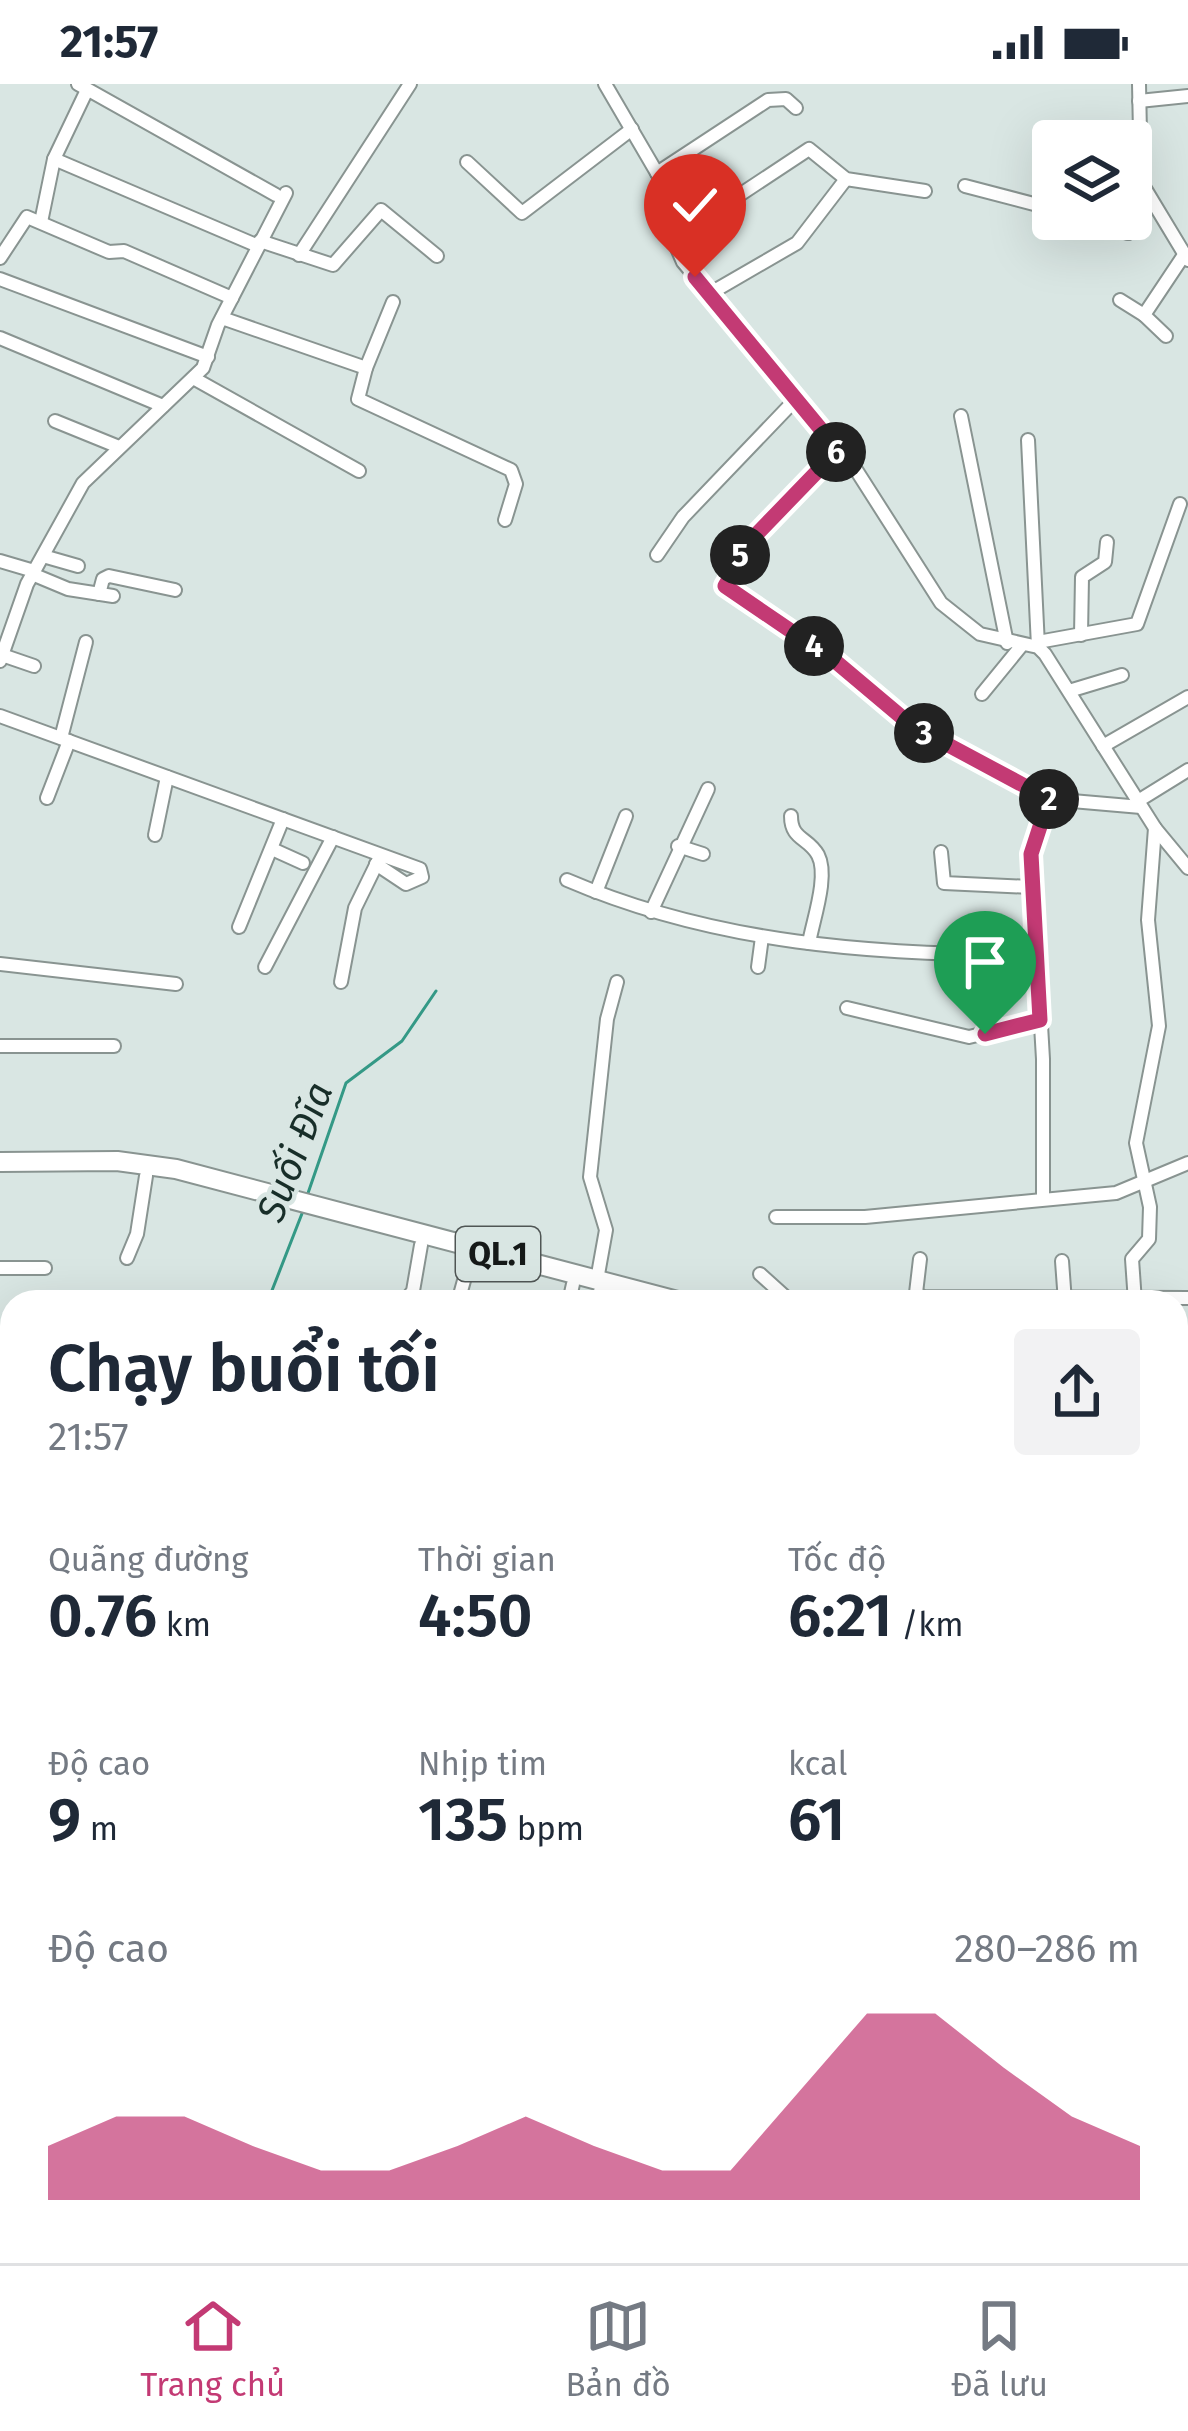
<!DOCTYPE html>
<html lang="vi">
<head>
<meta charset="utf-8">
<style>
  body { margin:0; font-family:"Fira Sans",sans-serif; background:#f2f2f3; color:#1f2937; height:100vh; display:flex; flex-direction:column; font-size:45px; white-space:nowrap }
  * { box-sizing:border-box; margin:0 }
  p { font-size:39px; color:#747a83 }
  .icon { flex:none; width:66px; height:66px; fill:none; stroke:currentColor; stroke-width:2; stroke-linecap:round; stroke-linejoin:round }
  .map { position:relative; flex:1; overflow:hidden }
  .side { position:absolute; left:0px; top:1206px; width:1188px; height:975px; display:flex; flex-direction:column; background:#fff; border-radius:36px 36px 0 0; box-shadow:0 12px 48px #0002 }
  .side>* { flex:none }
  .tools { position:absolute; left:1032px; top:36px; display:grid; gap:24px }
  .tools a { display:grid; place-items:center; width:120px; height:120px; border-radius:12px; background:#fff; box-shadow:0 12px 48px #0002; font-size:60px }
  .pin { position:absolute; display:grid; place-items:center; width:102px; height:102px; color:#fff; margin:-123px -51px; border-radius:50% 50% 50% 0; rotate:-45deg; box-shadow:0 0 12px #0007 }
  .pin .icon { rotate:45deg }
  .km { position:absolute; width:60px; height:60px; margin:-30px; border-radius:50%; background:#222; color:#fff; font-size:33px; line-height:60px; text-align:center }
  .round { display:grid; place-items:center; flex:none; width:126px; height:126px; border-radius:12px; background:#f2f2f3 }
  .summary { display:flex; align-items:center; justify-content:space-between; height:204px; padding:0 48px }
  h1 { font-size:66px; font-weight:600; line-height:90px }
  .figures { display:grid; grid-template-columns:repeat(3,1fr); gap:18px; height:204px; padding:12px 48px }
  .figures div { display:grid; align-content:center }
  .figures b { font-size:60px; font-weight:600 }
  .figures small { font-size:33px; font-weight:400 }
  .figures p { font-size:33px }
  .chart { height:336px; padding:24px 48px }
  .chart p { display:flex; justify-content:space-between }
  .chart svg { width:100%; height:216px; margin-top:12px; fill:#c33a74; opacity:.7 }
  .status { display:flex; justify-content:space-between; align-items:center; height:84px; padding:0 60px; background:#fff; direction:ltr }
  .status svg { height:33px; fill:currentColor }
  .tab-bar { display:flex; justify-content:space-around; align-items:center; height:168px; border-top:3px solid #e0e1e3; background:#fff; font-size:33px; color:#747a83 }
  .tab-bar a { display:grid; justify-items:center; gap:6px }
  .tab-bar .on { color:#c33a74 }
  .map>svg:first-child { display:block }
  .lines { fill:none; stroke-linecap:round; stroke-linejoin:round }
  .stream { stroke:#349986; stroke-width:3 }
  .minor-casing { stroke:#899491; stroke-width:16 }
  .trunk-casing { stroke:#899491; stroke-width:22 }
  .minor { stroke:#fff; stroke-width:12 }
  .trunk { stroke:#fff; stroke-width:18 }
  .route-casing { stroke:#fff; stroke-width:24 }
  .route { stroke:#c33a74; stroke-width:15 }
  .labels { text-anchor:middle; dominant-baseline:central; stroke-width:9; stroke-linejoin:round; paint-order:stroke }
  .shield { fill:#d9e6e3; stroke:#505655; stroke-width:3 }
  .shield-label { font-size:33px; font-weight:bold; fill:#151918 }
  .water-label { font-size:39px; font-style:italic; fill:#182e29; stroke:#d9e6e3 }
</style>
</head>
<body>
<div class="status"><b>21:57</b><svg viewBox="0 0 49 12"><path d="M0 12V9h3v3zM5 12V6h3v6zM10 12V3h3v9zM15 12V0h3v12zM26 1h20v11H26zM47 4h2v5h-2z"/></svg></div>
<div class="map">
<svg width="1188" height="2179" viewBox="0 0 1188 2179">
  <rect width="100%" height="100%" fill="#d9e6e3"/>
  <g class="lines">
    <g class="stream">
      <path d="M 307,1112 L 346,999 L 402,957 L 436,907"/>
      <path d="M 271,1209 L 303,1127"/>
    </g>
    <defs>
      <g id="minor">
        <path d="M 78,0 L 276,111"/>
        <path d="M 605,0 L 664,101 L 673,155 L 683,178 L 853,381 L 941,519 L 980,550 L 1038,563 L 1045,570 L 1155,744 L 1188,784"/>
        <path d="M 1139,0 L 1141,98 L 1188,176"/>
        <path d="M 87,6 L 54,75 L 258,162"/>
        <path d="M 1139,17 L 1188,12"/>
        <path d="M 467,78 L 522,129 L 632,45"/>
        <path d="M 657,89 L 768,16 L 786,15 L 796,24"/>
        <path d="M 965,102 L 1053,125"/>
        <path d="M 1083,135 L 1128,149 L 1149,117"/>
        <path d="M 41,138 L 54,75"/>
        <path d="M 673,155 L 809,65 L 846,95 L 925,107"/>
        <path d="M 260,157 L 333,181 L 381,126 L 437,172"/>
        <path d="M 299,171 L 410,0"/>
        <path d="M 0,174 L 27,133 L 109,168 L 124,167 L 232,214"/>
        <path d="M 0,195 L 208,273"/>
        <path d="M 709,210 L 797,159 L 846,95"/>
        <path d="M 1120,216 L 1144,231"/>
        <path d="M 222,234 L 366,284 L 393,218"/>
        <path d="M 1166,252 L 1144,231 L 1184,171"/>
        <path d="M 0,254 L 163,322"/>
        <path d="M 366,284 L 358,315 L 511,386 L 516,400 L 505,436"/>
        <path d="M 195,295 L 359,387"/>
        <path d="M 961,332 L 1007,559"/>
        <path d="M 55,337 L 119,363"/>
        <path d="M 1028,356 L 1038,562"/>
        <path d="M 838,366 L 751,455 L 725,501 L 835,577 L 912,642 L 1049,715 L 1031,771 L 1043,975 L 1043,1115"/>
        <path d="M 657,471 L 683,433 L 795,316"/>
        <path d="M 43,472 L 78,482"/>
        <path d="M 0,477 L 34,487"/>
        <path d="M 32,490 L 68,505 L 113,512"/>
        <path d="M 99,510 L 103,495 L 109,492 L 175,506"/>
        <path d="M 1081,551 L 1082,493 L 1105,478 L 1107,458"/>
        <path d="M 1038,558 L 1137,540 L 1180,420"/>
        <path d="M 2,571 L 34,582"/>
        <path d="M 0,577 L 27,500 L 83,399 L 203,284 L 218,241 L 286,109"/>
        <path d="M 1069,607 L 1122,591"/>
        <path d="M 982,610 L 1022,561"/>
        <path d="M 0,632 L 420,785 L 422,793 L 406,800 L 376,780"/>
        <path d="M 61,654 L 86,558"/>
        <path d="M 1103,662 L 1188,613"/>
        <path d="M 47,714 L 69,657"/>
        <path d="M 1049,715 L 1141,723"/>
        <path d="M 1138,717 L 1188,686"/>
        <path d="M 791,732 C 791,756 808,753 818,771 C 829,792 813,836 809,859"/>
        <path d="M 155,751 L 167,693"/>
        <path d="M 678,762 L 703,770"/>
        <path d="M 272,765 L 303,779"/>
        <path d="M 941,768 L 944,799 L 1031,803"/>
        <path d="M 567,796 C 716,860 875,871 1035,871"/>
        <path d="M 596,808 L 626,732"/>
        <path d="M 651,828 L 708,705"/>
        <path d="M 239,843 L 283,735"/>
        <path d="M 0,880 L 176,900"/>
        <path d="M 265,883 L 333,753"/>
        <path d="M 758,883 L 762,853"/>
        <path d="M 341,898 L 355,824 L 378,777"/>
        <path d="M 847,924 L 969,953 L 1040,936"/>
        <path d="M 0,962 L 114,962"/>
        <path d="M 776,1133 L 865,1133 L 1116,1109 L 1188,1079"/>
        <path d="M 127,1174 L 137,1150 L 146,1092"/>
        <path d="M 920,1175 L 916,1209 L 923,1213 L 1188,1214"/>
        <path d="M 1062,1177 L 1065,1218"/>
        <path d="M 0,1184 L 45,1184"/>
        <path d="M 760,1190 L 791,1218"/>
        <path d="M 597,1196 L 606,1146 L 590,1093 L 607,935 L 617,898"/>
        <path d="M 600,1207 L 601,1218"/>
        <path d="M 404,1218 L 413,1207 L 421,1161"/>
        <path d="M 458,1218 L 470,1175"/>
        <path d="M 569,1218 L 573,1200"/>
        <path d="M 1135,1218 L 1132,1175 L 1149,1155 L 1150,1123 L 1136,1059 L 1159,942 L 1148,836 L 1155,744"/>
        <path d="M 0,1337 L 12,1334"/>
        <path d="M 1176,1344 L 1188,1345"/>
        <path d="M 1182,1370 L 1188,1371"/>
        <path d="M 0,1438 L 12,1438"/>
        <path d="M 1176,1489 L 1188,1491"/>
        <path d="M 0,1518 L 12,1514"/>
        <path d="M 0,1583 L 5,1600 L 2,1612 L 12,1629"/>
        <path d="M 0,1732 L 12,1728"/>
        <path d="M 0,1790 L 6,1817 L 0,1857"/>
        <path d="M 1176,1837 L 1188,1829"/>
        <path d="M 1176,1902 L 1188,1896"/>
        <path d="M 0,2038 L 12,2041"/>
        <path d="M 132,2169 L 140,2179"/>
        <path d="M 290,2169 L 297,2179"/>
        <path d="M 928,2169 L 930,2179"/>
        <path d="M 1061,2169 L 1064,2177"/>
        <path d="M 370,2179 L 374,2169"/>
        <path d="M 503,2179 L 505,2169"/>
        <path d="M 825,2179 L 835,2169"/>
        <path d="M 998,2179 L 1027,2169"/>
      </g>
      <g id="trunk">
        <path d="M 0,1078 L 117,1077 L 176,1085 L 681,1218"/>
        <path d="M 1176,1288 L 1188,1288"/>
      </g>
    </defs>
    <use href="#minor" class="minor-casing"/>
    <use href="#trunk" class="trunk-casing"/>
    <use href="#minor" class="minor"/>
    <use href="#trunk" class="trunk"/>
  </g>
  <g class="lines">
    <defs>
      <path id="route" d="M 695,193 L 838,366 L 752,455 L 725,502 L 835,577 L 911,641 L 1049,715 L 1031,770 L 1040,936 L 985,950"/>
    </defs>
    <use href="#route" class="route-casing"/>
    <use href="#route" class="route"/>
  </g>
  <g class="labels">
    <rect class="shield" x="456" y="1143" width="84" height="54" rx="9"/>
    <g class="shield-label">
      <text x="498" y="1170">QL.1</text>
    </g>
    <g class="water-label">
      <text transform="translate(295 1068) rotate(-69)">Suối Đĩa</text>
    </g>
  </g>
</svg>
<div class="tools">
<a><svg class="icon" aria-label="layers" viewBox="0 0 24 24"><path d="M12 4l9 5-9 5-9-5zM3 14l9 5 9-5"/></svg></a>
</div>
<div class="pin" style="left:985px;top:950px;background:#1e9e55"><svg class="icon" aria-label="arrive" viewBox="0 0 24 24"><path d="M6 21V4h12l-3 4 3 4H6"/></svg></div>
<div class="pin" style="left:695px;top:193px;background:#d93025"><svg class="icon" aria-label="check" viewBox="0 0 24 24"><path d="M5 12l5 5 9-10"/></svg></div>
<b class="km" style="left:1049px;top:715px">2</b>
<b class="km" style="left:924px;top:649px">3</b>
<b class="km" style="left:814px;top:562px">4</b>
<b class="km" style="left:740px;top:471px">5</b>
<b class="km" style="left:836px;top:368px">6</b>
<section class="side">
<div class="summary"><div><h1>Chạy buổi tối</h1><p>21:57</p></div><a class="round"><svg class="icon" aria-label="share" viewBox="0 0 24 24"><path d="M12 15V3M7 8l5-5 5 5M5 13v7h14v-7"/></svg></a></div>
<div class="figures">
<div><p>Quãng đường</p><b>0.76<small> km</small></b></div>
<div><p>Thời gian</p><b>4:50</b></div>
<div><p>Tốc độ</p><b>6:21<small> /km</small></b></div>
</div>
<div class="figures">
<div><p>Độ cao</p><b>9<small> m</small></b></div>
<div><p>Nhịp tim</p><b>135<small> bpm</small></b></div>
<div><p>kcal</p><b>61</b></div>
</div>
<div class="chart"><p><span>Độ cao</span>280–286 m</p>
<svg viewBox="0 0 160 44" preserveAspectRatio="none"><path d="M0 44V33L10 27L20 27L30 33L40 38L50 38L60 33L70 27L80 33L90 38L100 38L110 22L120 6L130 6L140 17L150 27L160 33V44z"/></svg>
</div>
</section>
</div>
<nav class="tab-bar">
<a class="on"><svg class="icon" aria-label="home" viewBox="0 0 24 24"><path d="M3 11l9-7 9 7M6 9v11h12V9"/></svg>Trang chủ</a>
<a><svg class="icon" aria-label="map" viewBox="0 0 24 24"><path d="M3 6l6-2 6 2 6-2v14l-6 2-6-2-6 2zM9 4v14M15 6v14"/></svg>Bản đồ</a>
<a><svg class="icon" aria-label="saved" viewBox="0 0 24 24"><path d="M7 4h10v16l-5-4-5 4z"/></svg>Đã lưu</a>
</nav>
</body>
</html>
